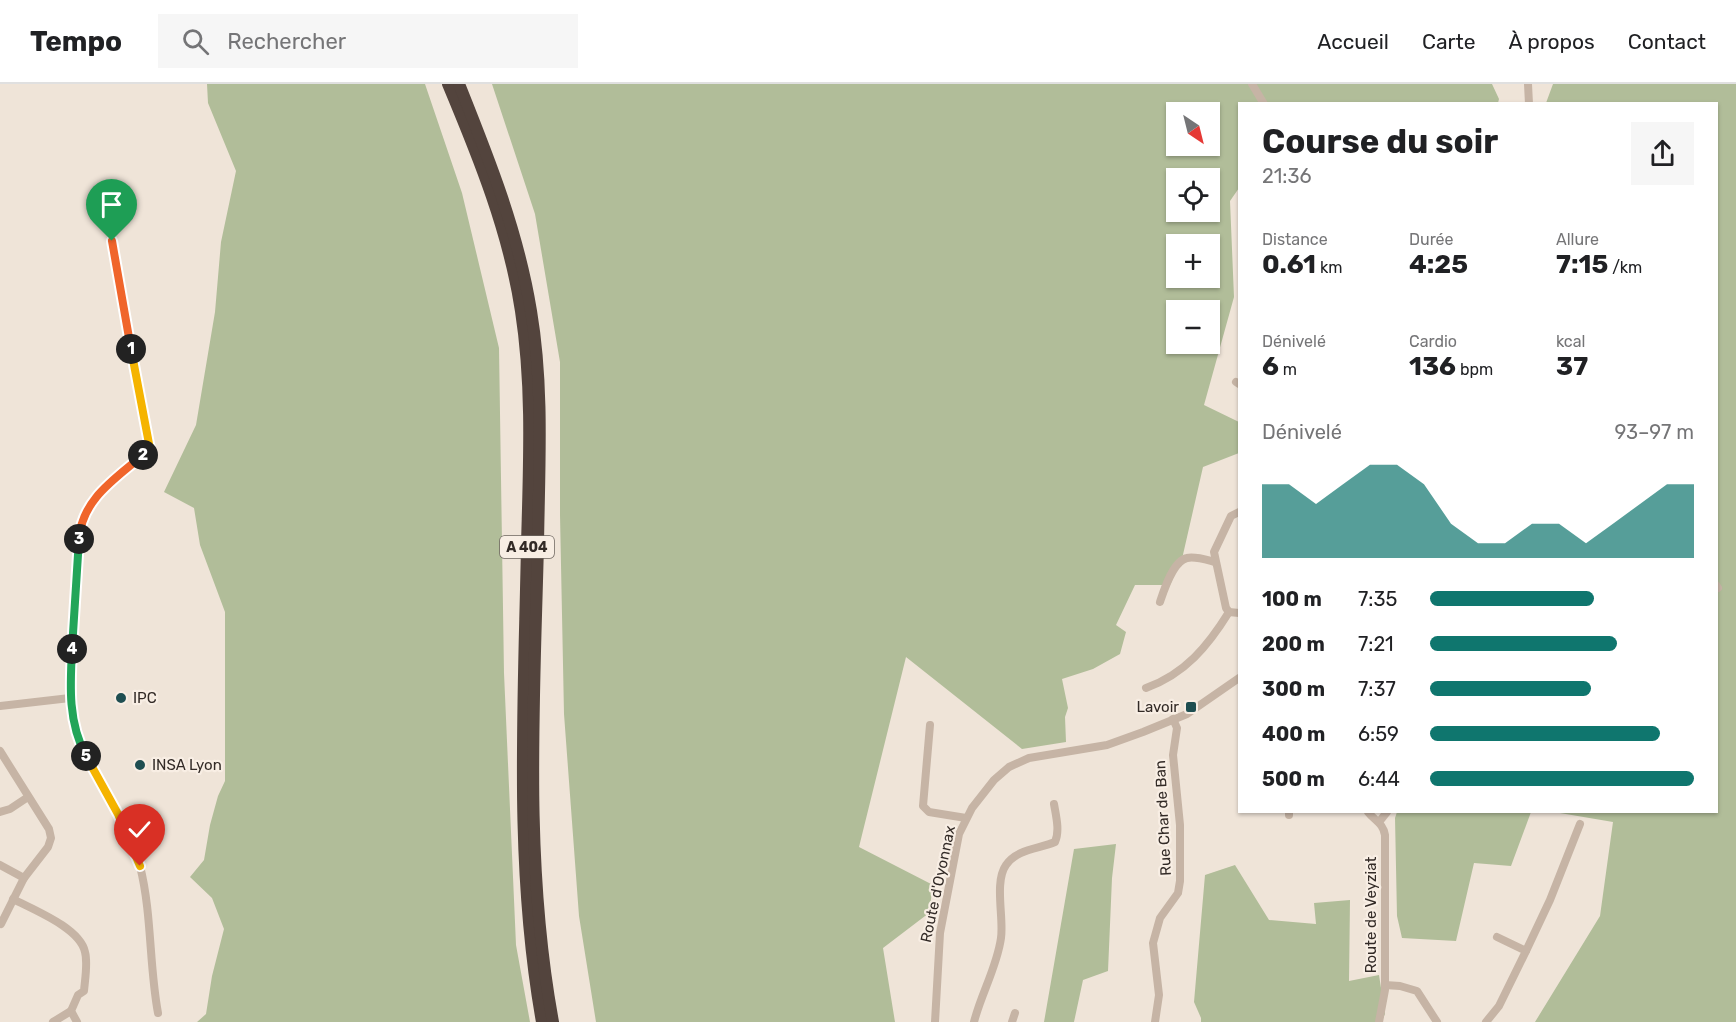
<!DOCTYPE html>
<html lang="fr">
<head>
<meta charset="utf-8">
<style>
  body { margin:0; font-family:Rubik,sans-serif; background:#f6f6f6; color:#202124; height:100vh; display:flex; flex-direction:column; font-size:22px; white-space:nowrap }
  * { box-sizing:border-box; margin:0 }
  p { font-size:20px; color:#757577 }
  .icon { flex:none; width:33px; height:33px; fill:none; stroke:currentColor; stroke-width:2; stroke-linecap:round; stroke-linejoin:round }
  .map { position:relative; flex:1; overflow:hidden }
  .panel { position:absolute; left:1238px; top:18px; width:480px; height:711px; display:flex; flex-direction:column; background:#fff; border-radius:0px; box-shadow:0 2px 4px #0004 }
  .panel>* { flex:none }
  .needle { width:39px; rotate:145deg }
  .tools { position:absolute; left:1166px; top:18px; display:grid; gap:12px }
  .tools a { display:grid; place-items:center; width:54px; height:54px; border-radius:0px; background:#fff; box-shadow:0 2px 4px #0004; font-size:30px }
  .pin { position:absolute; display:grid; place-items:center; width:51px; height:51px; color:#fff; margin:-62px -26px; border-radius:50% 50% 50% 0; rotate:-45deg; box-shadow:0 0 6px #0007 }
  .pin .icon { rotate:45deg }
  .km { position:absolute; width:30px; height:30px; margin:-15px; border-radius:50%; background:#222; color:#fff; font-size:16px; line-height:30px; text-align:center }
  .round { display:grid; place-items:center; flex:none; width:63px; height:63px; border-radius:0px; background:#f6f6f6 }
  .headline { display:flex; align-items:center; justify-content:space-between; height:102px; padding:0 24px }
  h1 { font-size:33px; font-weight:700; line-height:45px }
  .stats { display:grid; grid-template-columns:repeat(3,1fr); gap:9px; height:102px; padding:6px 24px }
  .stats div { display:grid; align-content:center }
  .stats b { font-size:26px; font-weight:700 }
  .stats small { font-size:16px; font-weight:400 }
  .stats p { font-size:16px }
  .chart { height:168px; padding:12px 24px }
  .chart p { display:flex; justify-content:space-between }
  .chart svg { width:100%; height:108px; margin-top:6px; fill:#0f766e; opacity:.7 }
  ul { padding:0 24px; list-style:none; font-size:20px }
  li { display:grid; grid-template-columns:96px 72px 1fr; align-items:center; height:45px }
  li i { height:15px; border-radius:8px; background:#0f766e }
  header { display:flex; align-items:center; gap:36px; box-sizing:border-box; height:84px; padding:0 30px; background:#fff; border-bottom:2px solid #e0e0e0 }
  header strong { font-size:28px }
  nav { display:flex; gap:33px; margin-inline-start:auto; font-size:21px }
  .search { width:420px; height:54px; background:#f6f6f6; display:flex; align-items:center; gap:15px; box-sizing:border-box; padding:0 21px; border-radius:0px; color:#757577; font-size:22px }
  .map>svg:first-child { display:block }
  .green { fill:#b1bd99; fill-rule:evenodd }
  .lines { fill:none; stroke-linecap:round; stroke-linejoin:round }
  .minor { stroke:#c6b4a5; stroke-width:8 }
  .highway { stroke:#53443d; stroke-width:12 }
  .split-1-casing { stroke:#fff; stroke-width:12 }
  .split-2-casing { stroke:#fff; stroke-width:12 }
  .split-3-casing { stroke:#fff; stroke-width:12 }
  .split-4-casing { stroke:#fff; stroke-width:12 }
  .split-5-casing { stroke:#fff; stroke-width:12 }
  .split-6-casing { stroke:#fff; stroke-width:12 }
  .split-1 { stroke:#f0652b; stroke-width:8 }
  .split-2 { stroke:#f5b400; stroke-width:8 }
  .split-3 { stroke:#f0652b; stroke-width:8 }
  .split-4 { stroke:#22a559; stroke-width:8 }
  .split-5 { stroke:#22a559; stroke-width:8 }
  .split-6 { stroke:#f5b400; stroke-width:8 }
  .poi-dot { fill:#1e4e51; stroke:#f8eee4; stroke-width:2 }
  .labels { text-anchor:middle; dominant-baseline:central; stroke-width:4.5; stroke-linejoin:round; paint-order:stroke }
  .shield { fill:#f8eee4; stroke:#6d655f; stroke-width:1.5 }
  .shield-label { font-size:14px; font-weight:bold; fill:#322a26 }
  .poi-label { font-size:15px; fill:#322a26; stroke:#f8eee4; text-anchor:start }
  .street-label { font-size:15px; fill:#322a26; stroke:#f8eee4 }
</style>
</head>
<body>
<header>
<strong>Tempo</strong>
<div class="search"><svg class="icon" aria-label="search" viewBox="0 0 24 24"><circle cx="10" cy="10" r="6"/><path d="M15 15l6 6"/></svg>Rechercher</div>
<nav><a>Accueil</a><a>Carte</a><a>À propos</a><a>Contact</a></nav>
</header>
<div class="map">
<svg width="1736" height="938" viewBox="0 0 1736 938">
  <rect width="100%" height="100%" fill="#efe4d8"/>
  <g class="green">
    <path d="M 207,0 L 425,0 L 462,109 L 499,264 L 504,589 L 516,861 L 530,938 L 197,938 L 206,930 L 212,892 L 224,845 L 212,814 L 190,793 L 204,776 L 210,741 L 218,712 L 225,697 L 225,528 L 200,461 L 194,424 L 164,408 L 196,341 L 215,228 L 221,158 L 236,87 L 208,19 Z"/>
    <path d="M 492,0 L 1492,0 L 1499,15 L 1498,19 L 1239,20 L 1239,104 L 1230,117 L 1234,213 L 1204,321 L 1239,338 L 1239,369 L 1203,383 L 1182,475 L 1170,501 L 1135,501 L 1116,541 L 1126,548 L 1120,570 L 1093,585 L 1062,595 L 1068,624 L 1065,633 L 1066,658 L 1022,665 L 906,573 L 859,763 L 933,801 L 929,829 L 883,864 L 895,938 L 596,938 L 579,832 L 564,630 L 560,431 L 560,278 L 535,130 ZM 1176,28 L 1209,28 L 1209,62 L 1176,62 ZM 1176,94 L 1209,94 L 1209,128 L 1176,128 ZM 1176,160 L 1209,160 L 1209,194 L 1176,194 ZM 1176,226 L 1209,226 L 1209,260 L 1176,260 Z"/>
    <path d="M 1553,0 L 1736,0 L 1736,938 L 1535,938 L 1600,832 L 1613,738 L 1554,728 L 1716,728 L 1716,20 L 1546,19 Z"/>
    <path d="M 1397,728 L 1531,728 L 1511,782 L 1474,779 L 1456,857 L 1402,854 L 1397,832 L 1395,734 Z"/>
    <path d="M 1116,760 L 1112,794 L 1108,887 L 1083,896 L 1074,938 L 1044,938 L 1074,765 Z"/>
    <path d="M 1235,781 L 1269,836 L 1316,840 L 1314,819 L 1350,816 L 1349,897 L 1379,891 L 1385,930 L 1381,938 L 1201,938 L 1201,934 L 1194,918 L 1205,791 Z"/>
  </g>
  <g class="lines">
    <g class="minor">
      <path d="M 1252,0 L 1264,20"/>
      <path d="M 1528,0 L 1529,20"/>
      <path d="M 1236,298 L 1239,300"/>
      <path d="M 1239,428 L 1231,432 L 1214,468 L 1226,524 L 1229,528 L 1239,529"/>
      <path d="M 1716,501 L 1718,504"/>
      <path d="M 1160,518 C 1164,506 1173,477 1187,474 C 1195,472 1207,476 1215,478"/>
      <path d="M 1146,604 C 1185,590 1208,562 1229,528"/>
      <path d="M 70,614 C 71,677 125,723 140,782 C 152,830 149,881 158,929"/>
      <path d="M 0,622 L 70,614 L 80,444 C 90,408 123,389 150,365 L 112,157"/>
      <path d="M 930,641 L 923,722 L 929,728 L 966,734"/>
      <path d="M 0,667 L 49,745 L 51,754 L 48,763 L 24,794 L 1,840"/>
      <path d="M 0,728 L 10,725 L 28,713"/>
      <path d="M 1289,728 L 1289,731"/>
      <path d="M 1368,728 C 1375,737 1383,739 1385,751 L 1385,906 L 1379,938"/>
      <path d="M 1379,738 L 1387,728"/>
      <path d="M 0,781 L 24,794"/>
      <path d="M 13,815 C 34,826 80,844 85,868 C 88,879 85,895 84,907 L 78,911 L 71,927 L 77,938"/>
      <path d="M 1526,867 L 1550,816 L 1580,740"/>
      <path d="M 1385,901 L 1400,902 L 1417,907 L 1437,938"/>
      <path d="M 53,938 L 71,927"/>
      <path d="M 935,938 L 940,849 L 959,750 L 972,724 L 994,696 L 1009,683 L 1029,674 L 1107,661 L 1143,648 L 1187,630 L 1239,594"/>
      <path d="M 974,938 C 981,910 997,883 1001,854 C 1004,834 994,798 1006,781 C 1017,765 1038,765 1055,758 C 1060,747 1056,732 1054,720"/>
      <path d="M 1012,938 L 1015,929"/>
      <path d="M 1155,938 L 1159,911 L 1153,859 L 1160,834 L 1178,809 L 1180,797 L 1180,741 L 1173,671 L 1177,644 L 1173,635"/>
      <path d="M 1486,938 L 1499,922 L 1526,867 L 1497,853"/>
    </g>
    <g class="highway">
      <path d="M 448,0 C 479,74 509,148 521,227 C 533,304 529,383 527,461 C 524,620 514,781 542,938"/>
      <path d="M 459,0 C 489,75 518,147 531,227 C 544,304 539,383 538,461 C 534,620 524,781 553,938"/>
    </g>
  </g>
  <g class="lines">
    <defs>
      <path id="split-1" d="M 112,157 L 131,265"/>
      <path id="split-2" d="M 131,265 L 150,365 L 143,371"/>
      <path id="split-3" d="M 79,455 C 82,415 115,395 143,371"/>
      <path id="split-4" d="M 72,565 L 79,455"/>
      <path id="split-5" d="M 72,565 C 70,603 68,638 86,672"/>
      <path id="split-6" d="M 86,672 L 118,730 L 140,782"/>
    </defs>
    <use href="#split-1" class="split-1-casing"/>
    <use href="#split-2" class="split-2-casing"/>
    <use href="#split-3" class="split-3-casing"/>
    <use href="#split-4" class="split-4-casing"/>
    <use href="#split-5" class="split-5-casing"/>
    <use href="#split-6" class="split-6-casing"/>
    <use href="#split-1" class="split-1"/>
    <use href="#split-2" class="split-2"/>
    <use href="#split-3" class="split-3"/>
    <use href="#split-4" class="split-4"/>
    <use href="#split-5" class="split-5"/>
    <use href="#split-6" class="split-6"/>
  </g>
  <g class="poi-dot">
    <circle cx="121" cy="614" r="6"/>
    <rect x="1185" y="617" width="12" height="12" rx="3"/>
    <circle cx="140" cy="681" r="6"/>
  </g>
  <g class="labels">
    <rect class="shield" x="500" y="452" width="54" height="22" rx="4.5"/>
    <g class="shield-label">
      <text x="527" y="463">A 404</text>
    </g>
    <g class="poi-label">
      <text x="133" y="614">IPC</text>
      <text x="1179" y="623" text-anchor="end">Lavoir</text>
      <text x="152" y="681">INSA Lyon</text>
    </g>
    <g class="street-label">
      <text transform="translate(1163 734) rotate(-93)">Rue Char de Ban</text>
      <text transform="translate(938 800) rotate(-78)">Route d'Oyonnax</text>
      <text transform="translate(1371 831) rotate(-90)">Route de Veyziat</text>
    </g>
  </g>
</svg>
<div class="tools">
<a><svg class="needle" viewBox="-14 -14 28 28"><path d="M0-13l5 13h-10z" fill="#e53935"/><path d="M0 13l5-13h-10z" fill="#757577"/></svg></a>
<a><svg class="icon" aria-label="locate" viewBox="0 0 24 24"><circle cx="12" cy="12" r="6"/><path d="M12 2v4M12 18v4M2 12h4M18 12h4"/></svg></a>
<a>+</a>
<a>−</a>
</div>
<div class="pin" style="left:112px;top:157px;background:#1e9e55"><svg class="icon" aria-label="arrive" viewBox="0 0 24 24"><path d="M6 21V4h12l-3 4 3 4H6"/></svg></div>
<div class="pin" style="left:140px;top:782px;background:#d93025"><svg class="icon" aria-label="check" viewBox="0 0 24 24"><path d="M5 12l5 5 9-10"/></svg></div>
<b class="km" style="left:131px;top:265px">1</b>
<b class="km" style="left:143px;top:371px">2</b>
<b class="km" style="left:79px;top:455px">3</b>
<b class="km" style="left:72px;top:565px">4</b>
<b class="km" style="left:86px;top:672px">5</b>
<section class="panel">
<div class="headline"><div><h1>Course du soir</h1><p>21:36</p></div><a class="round"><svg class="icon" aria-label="share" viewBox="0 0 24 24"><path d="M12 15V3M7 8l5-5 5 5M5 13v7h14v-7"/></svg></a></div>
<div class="stats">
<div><p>Distance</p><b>0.61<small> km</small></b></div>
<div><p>Durée</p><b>4:25</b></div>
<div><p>Allure</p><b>7:15<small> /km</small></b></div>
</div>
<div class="stats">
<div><p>Dénivelé</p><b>6<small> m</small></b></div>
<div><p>Cardio</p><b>136<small> bpm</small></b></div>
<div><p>kcal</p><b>37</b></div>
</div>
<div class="chart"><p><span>Dénivelé</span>93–97 m</p>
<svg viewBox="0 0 160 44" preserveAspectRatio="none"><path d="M0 44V14L10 14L20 22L30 14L40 6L50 6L60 14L70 30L80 38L90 38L100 30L110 30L120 38L130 30L140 22L150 14L160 14V44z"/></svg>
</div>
<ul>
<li><b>100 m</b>7:35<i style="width:62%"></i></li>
<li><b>200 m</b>7:21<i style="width:71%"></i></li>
<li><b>300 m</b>7:37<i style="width:61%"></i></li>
<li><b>400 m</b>6:59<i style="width:87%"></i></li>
<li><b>500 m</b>6:44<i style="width:100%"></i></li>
</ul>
</section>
</div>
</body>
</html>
